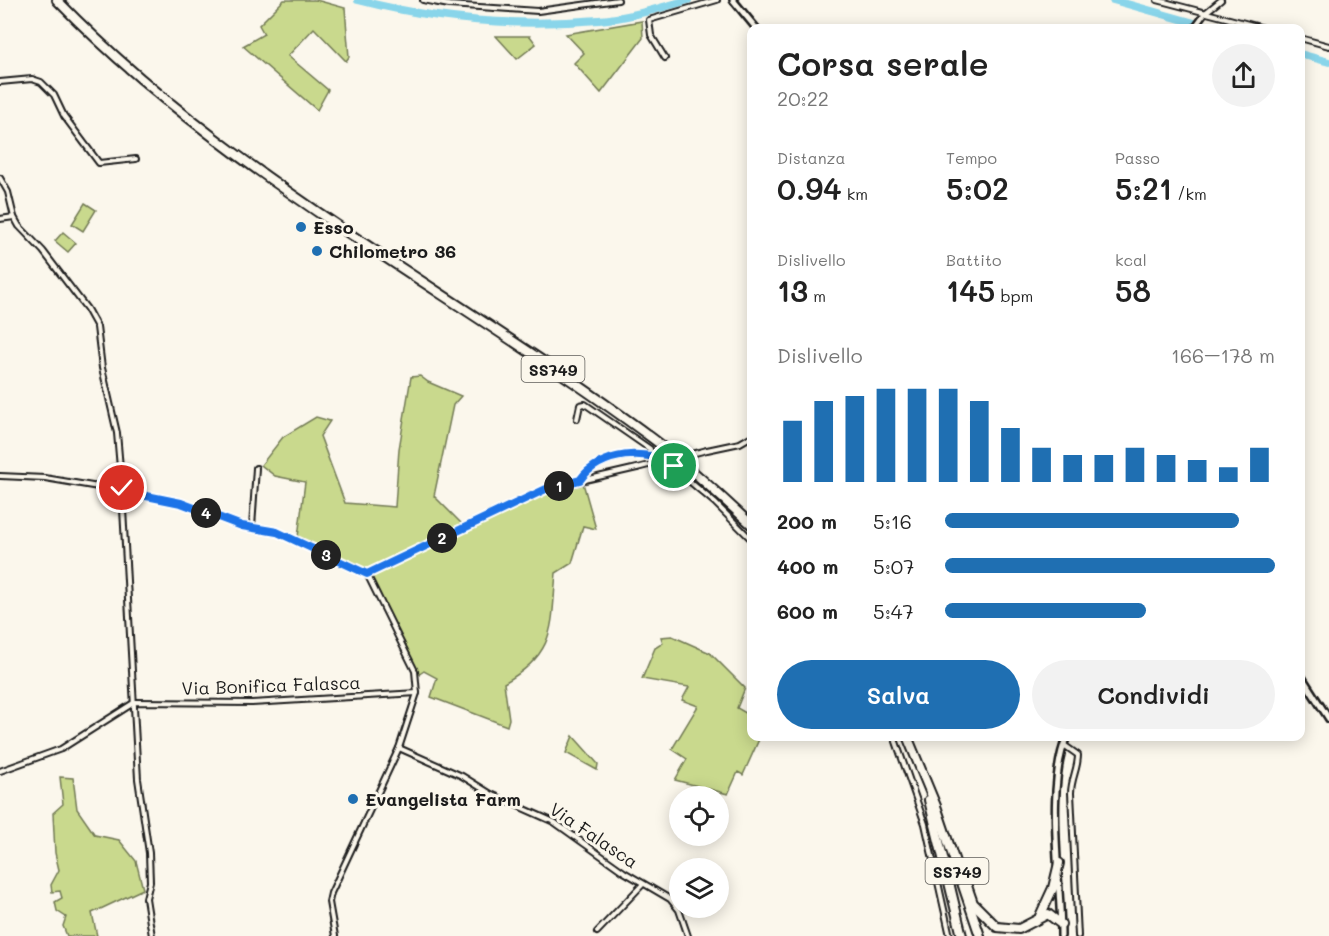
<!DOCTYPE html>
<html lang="it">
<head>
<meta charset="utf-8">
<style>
  body { margin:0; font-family:Mali,sans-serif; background:#f2f2f2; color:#222; height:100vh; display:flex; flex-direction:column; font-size:22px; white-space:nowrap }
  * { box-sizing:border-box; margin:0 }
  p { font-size:20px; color:#767676 }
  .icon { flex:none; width:33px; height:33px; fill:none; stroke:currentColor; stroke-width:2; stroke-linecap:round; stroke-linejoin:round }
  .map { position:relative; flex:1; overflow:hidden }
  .panel { position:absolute; left:747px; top:24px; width:558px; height:717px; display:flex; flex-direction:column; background:#fff; border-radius:12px; box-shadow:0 3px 15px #0003 }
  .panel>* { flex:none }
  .fabs { position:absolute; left:669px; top:786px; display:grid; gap:12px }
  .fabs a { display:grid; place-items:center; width:60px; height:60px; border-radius:50%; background:#fff; box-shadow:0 3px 15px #0003; font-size:30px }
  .pin { position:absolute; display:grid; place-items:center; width:51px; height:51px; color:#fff; margin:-26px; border:3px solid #fff; border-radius:50%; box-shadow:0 2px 6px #0007 }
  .km { position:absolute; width:30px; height:30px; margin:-15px; border-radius:50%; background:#222; color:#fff; font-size:16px; line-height:30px; text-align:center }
  .round { display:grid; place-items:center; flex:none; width:63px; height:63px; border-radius:32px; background:#f2f2f2 }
  .overview { display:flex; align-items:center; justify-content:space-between; height:102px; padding:0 30px }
  h1 { font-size:33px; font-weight:600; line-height:45px }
  .stats { display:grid; grid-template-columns:repeat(3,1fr); gap:9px; height:102px; padding:6px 30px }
  .stats div { display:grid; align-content:center }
  .stats b { font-size:30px; font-weight:600 }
  .stats small { font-size:16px; font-weight:400 }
  .stats p { font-size:16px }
  .chart { height:168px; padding:12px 30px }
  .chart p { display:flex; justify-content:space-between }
  .chart svg { width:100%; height:108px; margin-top:6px; stroke:#1f6fb2; stroke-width:6 }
  .action { display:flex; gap:12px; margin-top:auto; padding:12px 30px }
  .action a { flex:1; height:69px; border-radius:36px; background:#1f6fb2; color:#fff; font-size:24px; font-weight:600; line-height:69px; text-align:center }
  .action a+a { background:#f2f2f2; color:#222 }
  ul { padding:0 30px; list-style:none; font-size:20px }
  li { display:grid; grid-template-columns:96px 72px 1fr; align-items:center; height:45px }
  li i { height:15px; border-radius:8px; background:#1f6fb2 }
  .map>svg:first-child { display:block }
  .green { fill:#c9d98d; stroke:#727a54; stroke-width:1.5 }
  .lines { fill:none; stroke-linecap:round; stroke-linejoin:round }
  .river { stroke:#89d5ea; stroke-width:8 }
  .street-casing { stroke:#1c1c1c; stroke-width:8 }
  .secondary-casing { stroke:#1c1c1c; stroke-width:10 }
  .highway-casing { stroke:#1c1c1c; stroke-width:12 }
  .street { stroke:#fbf7ec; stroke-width:4 }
  .secondary { stroke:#fbf7ec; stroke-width:5 }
  .highway { stroke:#fbf7ec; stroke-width:8 }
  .street-bridge-casing { stroke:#1c1c1c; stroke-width:8; stroke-linecap:butt }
  .street-bridge { stroke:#fbf7ec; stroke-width:4 }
  .route-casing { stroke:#fff; stroke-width:12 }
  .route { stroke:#1a73e8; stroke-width:8 }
  .poi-dot { fill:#1f6fb2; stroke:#fbf7ec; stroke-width:2 }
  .labels { text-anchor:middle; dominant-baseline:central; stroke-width:6; stroke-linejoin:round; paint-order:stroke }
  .shield { fill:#fbf7ec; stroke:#5f5e5a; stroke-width:1.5 }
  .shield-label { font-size:16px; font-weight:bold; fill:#1c1c1c }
  .poi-label { font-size:18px; font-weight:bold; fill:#1c1c1c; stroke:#fbf7ec; text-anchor:start }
  .street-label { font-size:18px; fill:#1c1c1c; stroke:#fbf7ec }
</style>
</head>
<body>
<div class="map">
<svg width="1329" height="936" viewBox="0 0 1329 936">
  <rect width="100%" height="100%" fill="#fbf7ec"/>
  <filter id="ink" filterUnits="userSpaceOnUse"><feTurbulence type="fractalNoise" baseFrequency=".0167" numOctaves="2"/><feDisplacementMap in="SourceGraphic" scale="12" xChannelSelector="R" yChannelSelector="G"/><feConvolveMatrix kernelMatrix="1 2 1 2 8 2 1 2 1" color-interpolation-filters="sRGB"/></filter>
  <g filter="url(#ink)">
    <g class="green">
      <path d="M 284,0 L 316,0 L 345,8 L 349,57 L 346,61 L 314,28 L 288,56 L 328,90 L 317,110 L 243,46 L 264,34 L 259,25 Z"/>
      <path d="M 642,21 L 643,38 L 601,93 L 574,63 L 584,53 L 566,34 Z"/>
      <path d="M 496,36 L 530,36 L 536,44 L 517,59 Z"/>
      <path d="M 85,203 L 96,210 L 83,231 L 72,224 Z"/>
      <path d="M 63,232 L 76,243 L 68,252 L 55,241 Z"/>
      <path d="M 420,376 L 428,382 L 461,396 L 453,405 L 434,496 L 463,525 L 368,571 L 298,537 L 305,482 L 275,476 L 261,465 L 283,437 L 316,417 L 330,421 L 320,436 L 345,503 L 395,507 L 399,449 L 411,377 Z"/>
      <path d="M 583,483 L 596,529 L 583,526 L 572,563 L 556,573 C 551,626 557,653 504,683 L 509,719 L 507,726 L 431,697 L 437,678 L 424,671 L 418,675 L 372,581 L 374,572 L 544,494 Z"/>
      <path d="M 672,636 L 710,653 L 745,688 L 737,708 L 751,716 L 752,736 L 760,737 L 743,775 L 738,772 L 728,794 L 675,780 L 687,759 L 672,749 L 698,706 L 682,700 L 689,687 L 642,679 L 655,648 L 663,643 L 661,637 Z"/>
      <path d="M 573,736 L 598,764 L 597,770 L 566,753 Z"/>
      <path d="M 60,777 L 73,778 L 77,809 L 95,835 L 119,840 L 136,861 L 143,889 L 92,913 L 97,936 L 67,936 L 63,926 L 66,917 L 57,911 L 55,902 L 62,898 L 60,891 L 52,892 L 51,885 L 59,870 L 55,853 L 53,813 L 63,804 Z"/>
    </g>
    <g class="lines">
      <g class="river">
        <path d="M 358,0 C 438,21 516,27 599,20 C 628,18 660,8 688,0"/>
        <path d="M 1113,0 L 1212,28"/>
        <path d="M 1300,54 L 1329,62"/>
      </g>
      <defs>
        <g id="street">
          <path d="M 423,0 L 449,5 L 538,11 L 618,0"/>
          <path d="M 1157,0 L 1264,28"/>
          <path d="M 1194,28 L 1205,13 L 1221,0"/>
          <path d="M 1300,38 L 1329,46"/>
          <path d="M 665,58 L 651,35 L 649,20 L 717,0"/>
          <path d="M 0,82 L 32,79 L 41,82 L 54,95 L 64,116 L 99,163 L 136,159"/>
          <path d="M 0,178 L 8,192 L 14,217 L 19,226 L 43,251 L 87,309 L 97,327 L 102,368 L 117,433 L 122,491 L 181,503 L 242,526 L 277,532 L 367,574 L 546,489 L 637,468"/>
          <path d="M 0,219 L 14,217"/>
          <path d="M 577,419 L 580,405 L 585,404 L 650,449 L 652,455"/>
          <path d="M 707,450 L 740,443 L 752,436"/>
          <path d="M 0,476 L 45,478 L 122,491 L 138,779 L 149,853 L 150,882 L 146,898 L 152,936"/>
          <path d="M 581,480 C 598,455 633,452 661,457 L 715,503 L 752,540"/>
          <path d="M 252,527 L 256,468"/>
          <path d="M 894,736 L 925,824 L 950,936"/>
          <path d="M 1064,745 L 1078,755 C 1078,769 1071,779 1071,793 L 1078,936"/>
          <path d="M 399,748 L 462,776 L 491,794 L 554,822 L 624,872 L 670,899 L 679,910 L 688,936"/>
          <path d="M 0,771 L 61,749 L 135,702 L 252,703 L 417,693"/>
          <path d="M 597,932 L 643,884"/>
          <path d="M 335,936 L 329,902 L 331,893 L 399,748 L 417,693 L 415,671 L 367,574"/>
        </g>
        <g id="secondary">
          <path d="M 733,0 L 756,28"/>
          <path d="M 1300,674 L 1329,719"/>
          <path d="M 1061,936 C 1061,879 1045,787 1067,736"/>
        </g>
        <g id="highway">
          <path d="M 57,0 C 228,177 456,292 652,438 C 687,464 719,495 752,525"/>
          <path d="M 907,736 L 936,806 L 980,936"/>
          <path d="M 929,800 L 962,936"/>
          <path d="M 966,883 L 973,903 L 997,927 L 1019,929 L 1048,914 L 1061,924"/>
          <path d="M 1040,916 L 1053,888 L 1059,863"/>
        </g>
      </defs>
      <use href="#street" class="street-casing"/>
      <use href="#secondary" class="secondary-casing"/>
      <use href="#highway" class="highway-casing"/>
      <use href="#street" class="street"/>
      <use href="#secondary" class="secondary"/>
      <use href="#highway" class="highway"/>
      <defs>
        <path id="street-bridge" d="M 637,468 L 707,450"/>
      </defs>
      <use href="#street-bridge" class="street-bridge-casing"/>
      <use href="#street-bridge" class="street-bridge"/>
    </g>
  </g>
  <g class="lines" filter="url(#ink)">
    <defs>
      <path id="route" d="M 122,488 L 122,491 L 181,503 L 242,526 L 277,532 L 367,574 L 546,489 L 580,480 C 600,452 648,447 674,466"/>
    </defs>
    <use href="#route" class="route-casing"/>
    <use href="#route" class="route"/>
  </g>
  <g class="poi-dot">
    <circle cx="301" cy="227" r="6"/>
    <circle cx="317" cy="251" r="6"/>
    <circle cx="353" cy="799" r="6"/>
  </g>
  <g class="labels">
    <g class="shield">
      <rect x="521.5" y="356" width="63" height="26" rx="4.5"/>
      <rect x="925.5" y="858" width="63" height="26" rx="4.5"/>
    </g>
    <g class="shield-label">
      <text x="553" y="369">SS749</text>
      <text x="957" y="871">SS749</text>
    </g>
    <g class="poi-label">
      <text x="313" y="227">Esso</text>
      <text x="329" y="251">Chilometro 36</text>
      <text x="365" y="799">Evangelista Farm</text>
    </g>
    <g class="street-label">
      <text transform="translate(271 685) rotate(-2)">Via Bonifica Falasca</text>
      <text transform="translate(594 835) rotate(34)">Via Falasca</text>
    </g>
  </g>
</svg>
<div class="fabs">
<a><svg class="icon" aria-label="locate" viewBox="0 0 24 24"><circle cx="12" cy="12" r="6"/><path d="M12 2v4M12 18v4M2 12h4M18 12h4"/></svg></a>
<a><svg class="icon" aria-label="layers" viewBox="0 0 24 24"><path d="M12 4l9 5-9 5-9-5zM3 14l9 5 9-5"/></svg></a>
</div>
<div class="pin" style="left:674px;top:466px;background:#1e9e55"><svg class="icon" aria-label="arrive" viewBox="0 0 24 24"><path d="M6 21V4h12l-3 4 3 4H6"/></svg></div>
<div class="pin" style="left:122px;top:488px;background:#d93025"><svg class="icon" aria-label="check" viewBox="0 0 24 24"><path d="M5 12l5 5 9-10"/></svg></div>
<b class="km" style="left:559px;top:486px">1</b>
<b class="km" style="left:442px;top:538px">2</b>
<b class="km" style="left:326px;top:555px">3</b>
<b class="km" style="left:206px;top:513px">4</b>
<section class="panel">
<div class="overview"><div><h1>Corsa serale</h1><p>20:22</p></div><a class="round"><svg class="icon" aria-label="share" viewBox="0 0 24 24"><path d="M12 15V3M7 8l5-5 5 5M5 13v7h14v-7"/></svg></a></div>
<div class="stats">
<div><p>Distanza</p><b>0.94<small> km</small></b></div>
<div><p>Tempo</p><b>5:02</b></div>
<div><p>Passo</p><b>5:21<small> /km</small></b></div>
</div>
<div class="stats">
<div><p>Dislivello</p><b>13<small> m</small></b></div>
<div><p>Battito</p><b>145<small> bpm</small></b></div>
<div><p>kcal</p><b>58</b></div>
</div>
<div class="chart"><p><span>Dislivello</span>166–178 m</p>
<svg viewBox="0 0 160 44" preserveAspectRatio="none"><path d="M5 44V19M15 44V11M25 44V9M35 44V6M45 44V6M55 44V6M65 44V11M75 44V22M85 44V30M95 44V33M105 44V33M115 44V30M125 44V33M135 44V35M145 44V38M155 44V30"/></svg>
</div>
<ul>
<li><b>200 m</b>5:16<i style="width:89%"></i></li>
<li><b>400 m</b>5:07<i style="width:100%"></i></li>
<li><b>600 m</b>5:47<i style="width:61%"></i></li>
</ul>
<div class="action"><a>Salva</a><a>Condividi</a></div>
</section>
</div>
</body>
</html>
